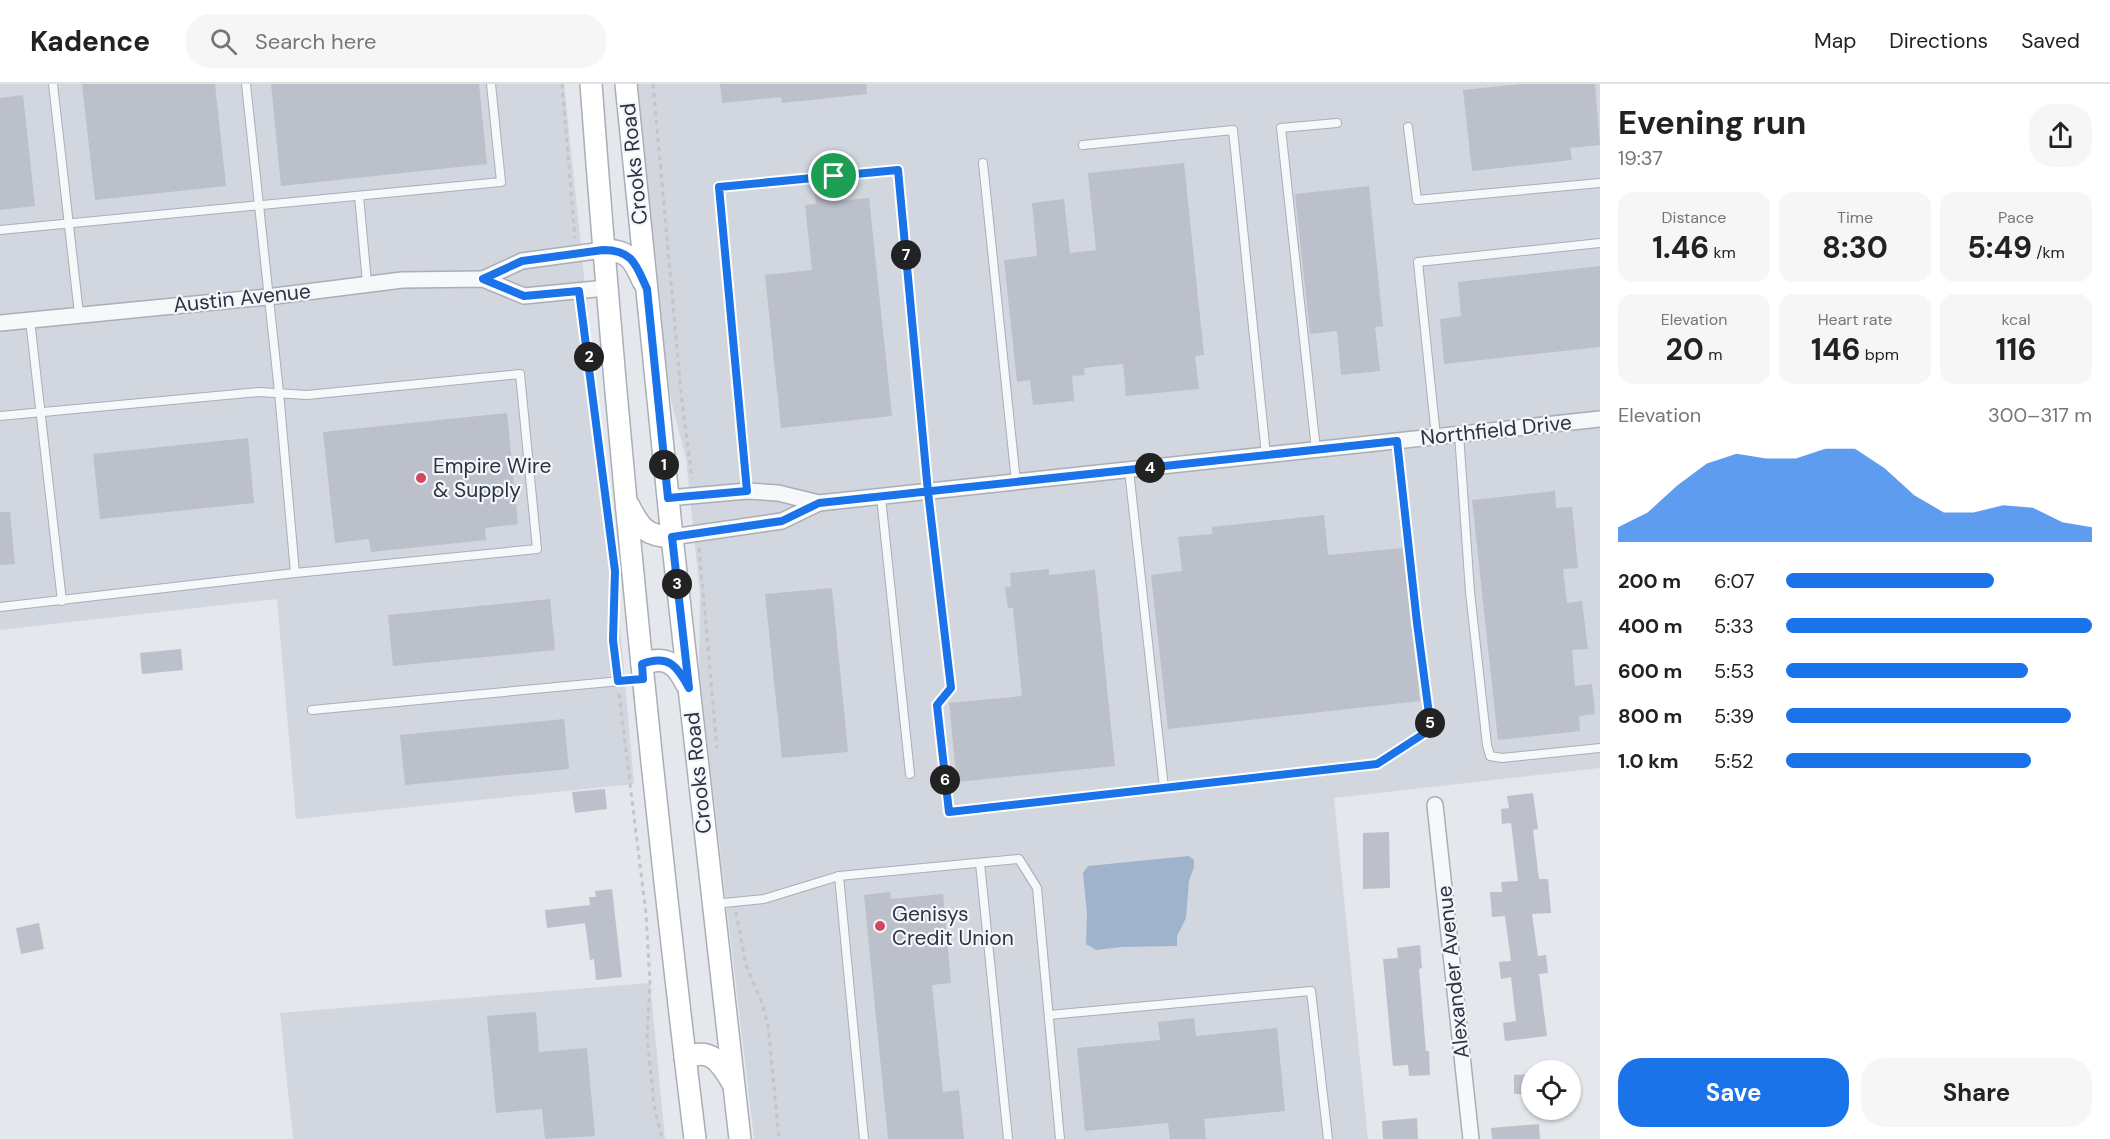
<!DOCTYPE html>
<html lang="en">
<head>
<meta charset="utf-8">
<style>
  body { margin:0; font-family:"DM Sans",sans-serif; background:#f6f6f6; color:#222; height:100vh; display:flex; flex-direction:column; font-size:22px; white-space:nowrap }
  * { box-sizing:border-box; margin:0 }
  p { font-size:20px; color:#767676 }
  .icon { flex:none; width:33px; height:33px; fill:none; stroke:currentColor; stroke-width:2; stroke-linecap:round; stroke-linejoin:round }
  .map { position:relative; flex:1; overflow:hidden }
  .side { display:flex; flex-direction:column; background:#fff; width:510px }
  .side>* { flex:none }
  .tools { position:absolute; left:1521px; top:976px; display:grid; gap:12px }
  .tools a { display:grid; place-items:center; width:60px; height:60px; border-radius:50%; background:#fff; box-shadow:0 2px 4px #0004; font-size:30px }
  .pin { position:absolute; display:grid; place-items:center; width:51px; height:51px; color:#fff; margin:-26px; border:3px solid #fff; border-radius:50%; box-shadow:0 2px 6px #0007 }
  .km { position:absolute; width:30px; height:30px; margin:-15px; border-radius:50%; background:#222; color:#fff; font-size:16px; line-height:30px; text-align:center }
  .round { display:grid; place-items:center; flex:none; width:63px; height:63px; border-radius:24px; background:#f6f6f6 }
  .overview { display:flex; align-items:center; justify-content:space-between; height:102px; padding:0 18px }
  h1 { font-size:33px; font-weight:700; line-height:45px }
  .metrics { display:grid; grid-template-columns:repeat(3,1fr); gap:9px; height:102px; padding:6px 18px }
  .metrics div { display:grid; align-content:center; border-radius:15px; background:#f6f6f6; text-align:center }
  .metrics b { font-size:30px; font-weight:700 }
  .metrics small { font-size:16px; font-weight:400 }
  .metrics p { font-size:16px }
  .chart { height:168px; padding:12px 18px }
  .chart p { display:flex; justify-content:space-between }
  .chart svg { width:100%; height:108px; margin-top:6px; fill:#1a73e8; opacity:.7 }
  .action { display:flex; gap:12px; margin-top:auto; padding:12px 18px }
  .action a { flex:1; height:69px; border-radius:24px; background:#1a73e8; color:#fff; font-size:24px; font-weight:700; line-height:69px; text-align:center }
  .action a+a { background:#f6f6f6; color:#222 }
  ul { padding:0 18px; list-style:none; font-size:20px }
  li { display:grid; grid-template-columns:96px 72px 1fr; align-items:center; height:45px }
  li i { height:15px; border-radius:8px; background:#1a73e8 }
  header { display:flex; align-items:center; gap:36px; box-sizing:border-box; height:84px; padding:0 30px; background:#fff; border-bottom:2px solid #e0e0e0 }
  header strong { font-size:28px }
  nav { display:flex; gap:33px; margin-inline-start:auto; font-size:21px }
  .search { width:420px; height:54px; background:#f6f6f6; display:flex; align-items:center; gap:15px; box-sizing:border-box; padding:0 21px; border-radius:24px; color:#767676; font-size:22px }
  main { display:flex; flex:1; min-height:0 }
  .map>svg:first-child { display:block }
  .built { fill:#d2d6de }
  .water { fill:#9fb4cc }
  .building { fill:#bbc0ca }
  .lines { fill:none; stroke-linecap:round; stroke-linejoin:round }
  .service-casing { stroke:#a9aeb7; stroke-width:10 }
  .minor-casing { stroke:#a9aeb7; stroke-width:18 }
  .secondary-casing { stroke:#a9aeb7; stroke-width:24 }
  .path { stroke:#c2c5cb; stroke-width:3; stroke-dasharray:4.5 4.5; stroke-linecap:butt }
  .service { stroke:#f7f8fa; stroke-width:8 }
  .minor { stroke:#f7f8fa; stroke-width:15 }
  .secondary { stroke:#fff; stroke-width:21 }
  .route-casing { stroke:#fff; stroke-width:12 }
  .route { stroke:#1a73e8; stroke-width:8 }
  .poi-dot { fill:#d1495b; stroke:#f4f6f9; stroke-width:2 }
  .labels { text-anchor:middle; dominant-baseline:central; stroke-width:4.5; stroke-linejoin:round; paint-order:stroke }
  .street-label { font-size:21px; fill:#2b3445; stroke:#f4f6f9 }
  .poi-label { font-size:21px; fill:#2b3445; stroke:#f4f6f9; text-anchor:start }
</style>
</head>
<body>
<header>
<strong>Kadence</strong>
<div class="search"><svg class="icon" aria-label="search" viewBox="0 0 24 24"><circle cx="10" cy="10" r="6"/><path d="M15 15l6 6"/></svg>Search here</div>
<nav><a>Map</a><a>Directions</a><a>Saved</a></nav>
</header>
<main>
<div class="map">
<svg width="1600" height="1055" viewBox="0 0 1600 1055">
  <rect width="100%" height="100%" fill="#e4e7ec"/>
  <g class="built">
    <path d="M 0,0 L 564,0 L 615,487 L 634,700 L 296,735 L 277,515 L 0,546 Z"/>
    <path d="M 638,0 L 1600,0 L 1600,684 L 1334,714 L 1368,1055 L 754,1055 L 699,587 L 700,510 L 686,375 L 668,304 Z"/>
    <path d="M 650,899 L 665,1055 L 293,1055 L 280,929 Z"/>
  </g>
  <path class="water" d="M 1189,772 L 1194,776 L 1194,783 L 1189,797 L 1186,834 L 1177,852 L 1177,862 L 1121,863 L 1096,866 L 1086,860 L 1087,830 L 1083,789 L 1088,782 Z"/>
  <g class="building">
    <path d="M 82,0 L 215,0 L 226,102 L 95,116 Z"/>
    <path d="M 271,0 L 479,0 L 487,80 L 281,102 Z"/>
    <path d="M 720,0 L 866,0 L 867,10 L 782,19 L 781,13 L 722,19 Z"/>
    <path d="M 1522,0 L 1595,0 L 1600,61 L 1570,64 L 1572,76 L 1472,87 L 1463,6 Z"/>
    <path d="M 23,11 L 35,122 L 0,126 L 0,14 Z"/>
    <path d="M 1184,79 L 1204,271 L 1195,272 L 1199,305 L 1126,312 L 1123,280 L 1084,284 L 1085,291 L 1072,292 L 1074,317 L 1033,321 L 1030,296 L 1017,298 L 1004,176 L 1037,172 L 1032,119 L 1064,115 L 1070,169 L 1096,166 L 1088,89 Z"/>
    <path d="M 837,101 L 839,117 L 869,114 L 892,332 L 781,344 L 765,191 L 812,186 L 805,121 L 816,120 L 814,104 Z"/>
    <path d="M 1369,102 L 1383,242 L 1375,243 L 1380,287 L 1341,291 L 1337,247 L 1310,250 L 1295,110 Z"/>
    <path d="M 1600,182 L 1600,263 L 1444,280 L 1440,235 L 1461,232 L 1458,198 Z"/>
    <path d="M 507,329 L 518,440 L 485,444 L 486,456 L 371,468 L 369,455 L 335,459 L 323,348 Z"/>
    <path d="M 248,354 L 254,419 L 100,435 L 93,370 Z"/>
    <path d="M 1555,407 L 1556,424 L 1572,423 L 1578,484 L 1563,485 L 1567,519 L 1582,517 L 1588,565 L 1572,566 L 1575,602 L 1592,600 L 1595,630 L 1579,632 L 1580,647 L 1498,656 L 1472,416 Z"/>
    <path d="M 0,428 L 10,428 L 15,480 L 0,481 Z"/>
    <path d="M 1324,431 L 1328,471 L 1403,464 L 1420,617 L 1168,645 L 1151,491 L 1182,487 L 1178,453 L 1212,450 L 1212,443 Z"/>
    <path d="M 1049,485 L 1049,491 L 1095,486 L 1115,682 L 957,698 L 949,619 L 1022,612 L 1013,524 L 1008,524 L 1005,503 L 1011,503 L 1010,489 Z"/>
    <path d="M 832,504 L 848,668 L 782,674 L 765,510 Z"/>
    <path d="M 550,515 L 555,566 L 393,582 L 388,531 Z"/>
    <path d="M 181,565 L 183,586 L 142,590 L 140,569 Z"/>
    <path d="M 564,635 L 569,685 L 405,701 L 400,651 Z"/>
    <path d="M 605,705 L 607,725 L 575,729 L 572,708 Z"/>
    <path d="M 1533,709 L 1538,745 L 1533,746 L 1539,795 L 1548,795 L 1551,829 L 1532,830 L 1538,872 L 1546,871 L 1548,889 L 1539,890 L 1547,952 L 1505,957 L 1503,939 L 1516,937 L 1511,893 L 1501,895 L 1499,878 L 1511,877 L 1505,832 L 1492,833 L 1490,808 L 1502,808 L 1501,798 L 1518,797 L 1511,739 L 1502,740 L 1501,725 L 1509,724 L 1507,712 Z"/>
    <path d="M 1389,748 L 1390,804 L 1363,805 L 1363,749 Z"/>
    <path d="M 612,805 L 622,893 L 596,896 L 594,875 L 590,876 L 585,839 L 547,844 L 545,826 L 590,821 L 589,813 L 596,813 L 595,807 Z"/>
    <path d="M 890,808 L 891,815 L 943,810 L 951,899 L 932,901 L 943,1008 L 959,1006 L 964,1055 L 888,1055 L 864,811 Z"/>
    <path d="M 39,839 L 44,865 L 21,870 L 16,844 Z"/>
    <path d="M 1420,861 L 1422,884 L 1419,885 L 1426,967 L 1429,967 L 1430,991 L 1409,992 L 1408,981 L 1393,982 L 1383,875 L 1398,874 L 1397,864 Z"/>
    <path d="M 536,928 L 539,968 L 587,964 L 595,1052 L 545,1055 L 542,1025 L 496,1029 L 487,932 Z"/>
    <path d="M 1194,934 L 1196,952 L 1277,944 L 1285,1027 L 1204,1035 L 1206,1055 L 1170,1055 L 1168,1039 L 1085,1047 L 1077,964 L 1160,956 L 1158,938 Z"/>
    <path d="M 1532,990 L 1532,1010 L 1514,1010 L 1514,991 Z"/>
    <path d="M 1417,1034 L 1418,1055 L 1383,1055 L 1382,1037 Z"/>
    <path d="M 1539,1040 L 1540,1055 L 1492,1055 L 1491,1044 Z"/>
  </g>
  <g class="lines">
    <defs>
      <g id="service">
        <path d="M 53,0 L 79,230"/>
        <path d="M 1408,43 L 1417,116 L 1600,99"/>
        <path d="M 1083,61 L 1233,46 L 1266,371"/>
        <path d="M 983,79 L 1016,398"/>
        <path d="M 359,112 L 367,199"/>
        <path d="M 0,146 L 501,98 L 491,0"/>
        <path d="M 30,236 L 62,517"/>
        <path d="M 0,332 L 259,308 L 307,311 L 520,290 L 537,465 L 295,489 L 279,308 L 246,0"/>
        <path d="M 1459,350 L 1470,508 L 1487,661 L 1490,672 L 1502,674 L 1600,664"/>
        <path d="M 1436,353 L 1418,178 L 1600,159"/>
        <path d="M 1316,366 L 1281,44 L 1337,39"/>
        <path d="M 1129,386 L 1164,704"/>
        <path d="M 747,407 L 719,103 L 898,86 L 928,408 L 951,605 L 937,621 L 949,728 L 1377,680 L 1431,645 L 1417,539 L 1397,357"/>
        <path d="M 881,413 L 910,690"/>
        <path d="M 0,523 L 295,489"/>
        <path d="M 312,626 L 642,595"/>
        <path d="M 980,779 L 1008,1055"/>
        <path d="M 839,792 L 864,1055"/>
        <path d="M 714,820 L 764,815 L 839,792 L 1019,775 L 1037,804 L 1060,1055"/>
        <path d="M 1049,931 L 1311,907 L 1328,1055"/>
      </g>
      <g id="minor">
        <path d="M 483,195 L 522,177 L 603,166"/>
        <path d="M 0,239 L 267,213 L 402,196 L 483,195 L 524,212 L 606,204"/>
        <path d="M 668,414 L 747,407 L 778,409 L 819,419"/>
        <path d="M 672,453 L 782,437 L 819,419 L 1600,335"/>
        <path d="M 1435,721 L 1471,1055"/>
      </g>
      <g id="secondary">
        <path d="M 591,0 C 617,352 652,704 695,1055"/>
        <path d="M 626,0 L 672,453 L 740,1055"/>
        <path d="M 603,166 C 629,166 634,176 643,197"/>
        <path d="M 629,422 C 640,444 646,452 672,453"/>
        <path d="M 642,580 C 666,571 676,579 687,601"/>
        <path d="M 685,974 C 710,963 720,977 732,998"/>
      </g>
    </defs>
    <use href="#service" class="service-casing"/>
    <use href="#minor" class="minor-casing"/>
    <use href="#secondary" class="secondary-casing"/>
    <g class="path">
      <path d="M 562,0 L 575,154"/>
      <path d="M 653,0 L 681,309 L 692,395"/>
      <path d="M 581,223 L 599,353"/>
      <path d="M 699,464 L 717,664"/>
      <path d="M 614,515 L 613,556 L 616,586"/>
      <path d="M 619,610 L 646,830 L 650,899 L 647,952 L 654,1021 L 662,1055"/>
      <path d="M 736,828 L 746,881 L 762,919 L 768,940 L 779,1055"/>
    </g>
    <use href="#service" class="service"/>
    <use href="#minor" class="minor"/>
    <use href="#secondary" class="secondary"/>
  </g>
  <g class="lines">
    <defs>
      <path id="route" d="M 834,92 L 719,103 L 747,407 L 668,414 L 647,205 C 636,181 633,166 603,166 L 522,177 L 483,195 L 524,212 L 579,207 L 615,487 L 613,556 L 618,597 L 643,595 L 642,580 C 669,570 677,582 689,604 L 672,453 L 782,437 L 819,419 L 1397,357 L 1417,539 L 1431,645 L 1377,680 L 949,728 L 937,621 L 951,604 L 928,408 L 898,86 L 834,92"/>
    </defs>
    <use href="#route" class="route-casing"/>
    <use href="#route" class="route"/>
  </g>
  <g class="poi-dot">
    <circle cx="421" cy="394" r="6"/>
    <circle cx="880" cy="842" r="6"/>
  </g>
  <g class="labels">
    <g class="street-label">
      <text transform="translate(634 80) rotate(-96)">Crooks Road</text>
      <text transform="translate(242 214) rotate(-6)">Austin Avenue</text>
      <text transform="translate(1496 346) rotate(-6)">Northfield Drive</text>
      <text transform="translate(698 689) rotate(-96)">Crooks Road</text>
      <text transform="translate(1453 888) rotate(-96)">Alexander Avenue</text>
    </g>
    <g class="poi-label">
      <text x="433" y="382">Empire Wire<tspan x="433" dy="24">&amp; Supply</tspan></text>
      <text x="892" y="830">Genisys<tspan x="892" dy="24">Credit Union</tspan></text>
    </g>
  </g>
</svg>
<div class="tools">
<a><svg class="icon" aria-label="locate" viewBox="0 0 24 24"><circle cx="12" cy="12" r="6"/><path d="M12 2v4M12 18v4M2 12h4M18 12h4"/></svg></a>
</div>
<div class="pin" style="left:834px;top:92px;background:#1e9e55"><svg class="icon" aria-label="arrive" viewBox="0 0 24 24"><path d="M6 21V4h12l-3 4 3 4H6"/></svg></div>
<b class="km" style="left:664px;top:381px">1</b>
<b class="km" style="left:589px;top:273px">2</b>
<b class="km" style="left:677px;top:500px">3</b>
<b class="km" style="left:1150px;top:384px">4</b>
<b class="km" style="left:1430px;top:639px">5</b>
<b class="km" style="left:945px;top:696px">6</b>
<b class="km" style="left:906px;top:171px">7</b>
</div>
<section class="side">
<div class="overview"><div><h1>Evening run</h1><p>19:37</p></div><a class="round"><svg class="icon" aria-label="share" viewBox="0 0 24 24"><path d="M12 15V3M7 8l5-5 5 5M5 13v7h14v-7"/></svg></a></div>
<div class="metrics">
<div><p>Distance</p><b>1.46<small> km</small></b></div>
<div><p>Time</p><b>8:30</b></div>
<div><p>Pace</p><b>5:49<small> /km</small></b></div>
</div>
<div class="metrics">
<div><p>Elevation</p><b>20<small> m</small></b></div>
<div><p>Heart rate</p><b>146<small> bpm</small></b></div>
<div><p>kcal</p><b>116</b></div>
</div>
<div class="chart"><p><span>Elevation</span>300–317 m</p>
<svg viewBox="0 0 160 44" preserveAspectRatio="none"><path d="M0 44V38L10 32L20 21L30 12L40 8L50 10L60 10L70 6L80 6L90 14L100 25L110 32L120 32L130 29L140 30L150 36L160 38V44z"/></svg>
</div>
<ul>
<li><b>200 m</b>6:07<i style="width:68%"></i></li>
<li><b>400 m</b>5:33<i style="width:100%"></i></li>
<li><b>600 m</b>5:53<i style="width:79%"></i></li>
<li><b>800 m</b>5:39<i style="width:93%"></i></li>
<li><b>1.0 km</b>5:52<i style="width:80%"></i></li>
</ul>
<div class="action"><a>Save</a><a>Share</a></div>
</section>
</main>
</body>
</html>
